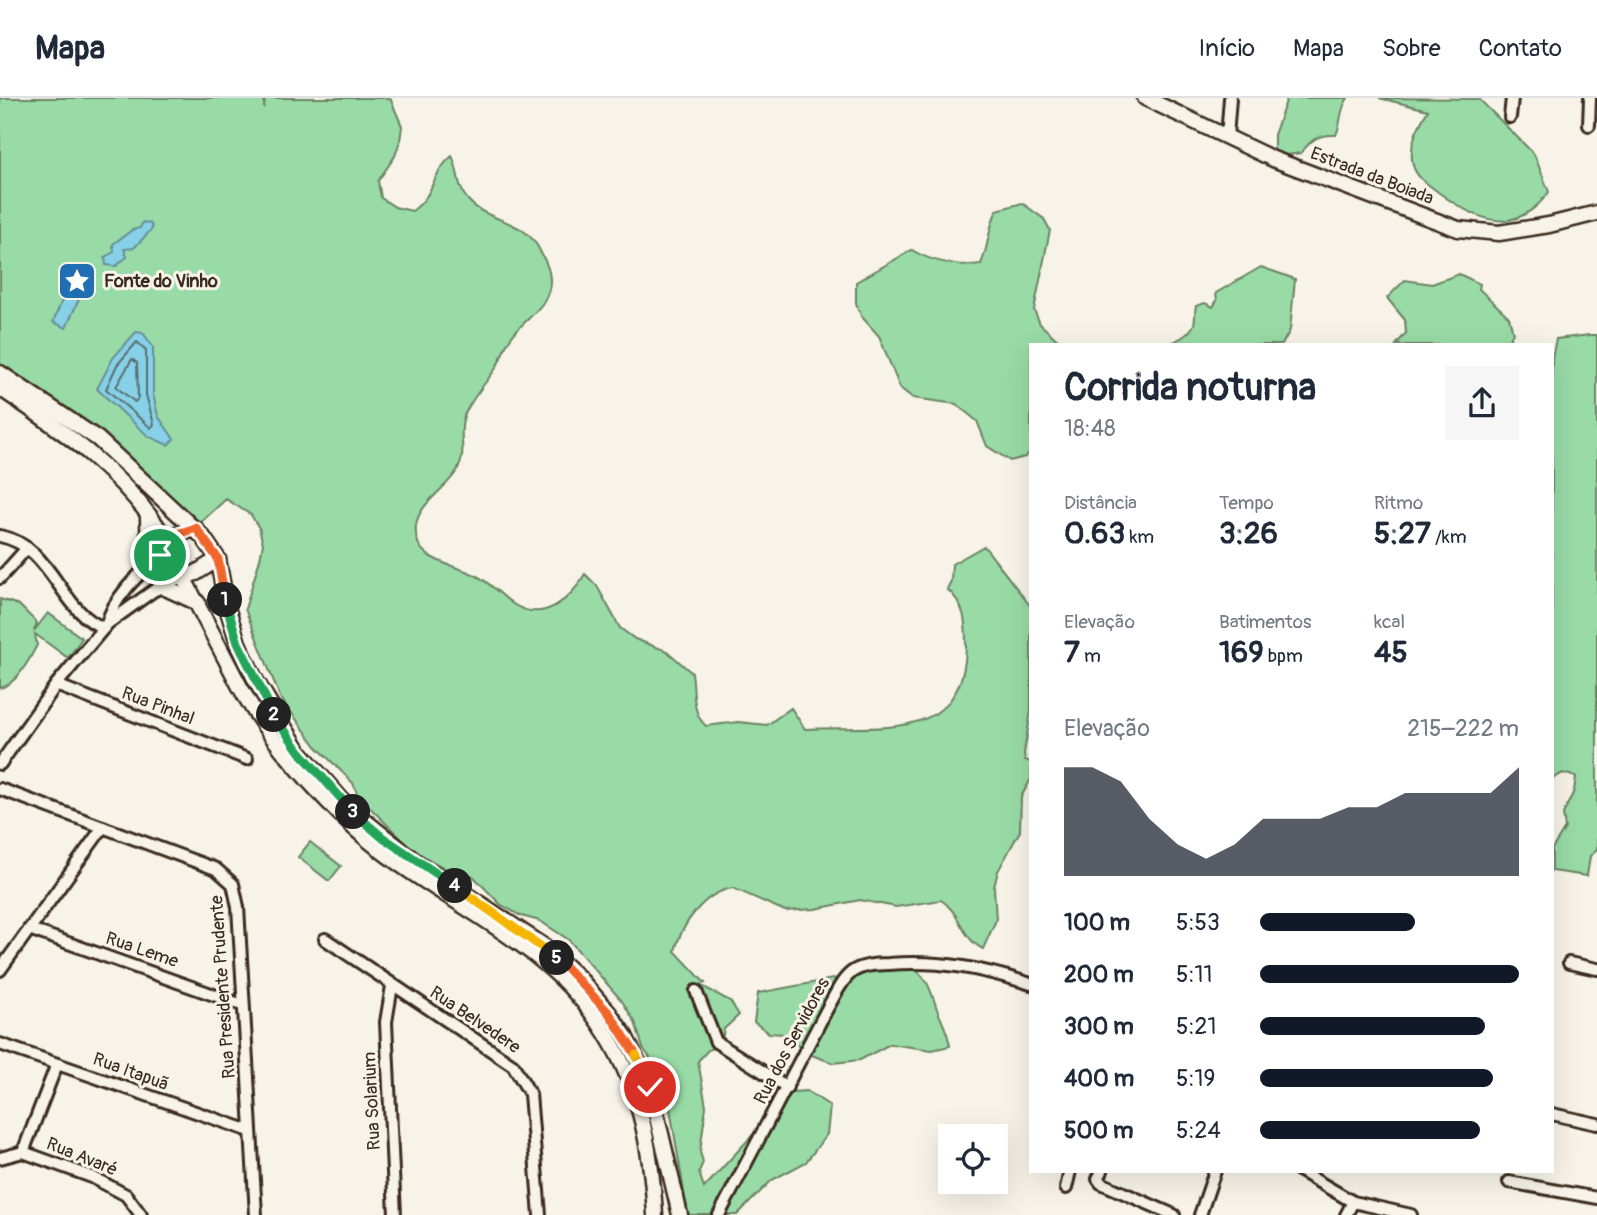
<!DOCTYPE html>
<html lang="pt">
<head>
<meta charset="utf-8">
<style>
  body { margin:0; font-family:Pangolin,sans-serif; background:#f6f6f7; color:#1f2937; height:100vh; display:flex; flex-direction:column; font-size:26px; white-space:nowrap }
  * { box-sizing:border-box; margin:0 }
  p { font-size:23px; color:#747a83 }
  .icon { flex:none; width:38px; height:38px; fill:none; stroke:currentColor; stroke-width:2; stroke-linecap:round; stroke-linejoin:round }
  .map { position:relative; flex:1; overflow:hidden }
  .sheet { position:absolute; left:1029px; top:245px; width:525px; height:830px; display:flex; flex-direction:column; background:#fff; border-radius:0px; box-shadow:0 7px 28px #0002 }
  .sheet>* { flex:none }
  .controls { position:absolute; left:938px; top:1026px; display:grid; gap:14px }
  .controls a { display:grid; place-items:center; width:70px; height:70px; border-radius:0px; background:#fff; box-shadow:0 7px 28px #0002; font-size:35px }
  .pin { position:absolute; display:grid; place-items:center; width:60px; height:60px; color:#fff; margin:-30px; border:4px solid #fff; border-radius:50%; box-shadow:0 2px 7px #0007 }
  .km { position:absolute; width:35px; height:35px; margin:-18px; border-radius:50%; background:#222; color:#fff; font-size:19px; line-height:35px; text-align:center }
  .round { display:grid; place-items:center; flex:none; width:74px; height:74px; border-radius:0px; background:#f6f6f7 }
  .headline { display:flex; align-items:center; justify-content:space-between; height:119px; padding:0 35px }
  h1 { font-size:38px; font-weight:700; line-height:52px }
  .figures { display:grid; grid-template-columns:repeat(3,1fr); gap:10px; height:119px; padding:7px 35px }
  .figures div { display:grid; align-content:center }
  .figures b { font-size:30px; font-weight:700 }
  .figures small { font-size:19px; font-weight:400 }
  .figures p { font-size:19px }
  .chart { height:196px; padding:14px 35px }
  .chart p { display:flex; justify-content:space-between }
  .chart svg { width:100%; height:126px; margin-top:7px; fill:#111827; opacity:.7 }
  ul { padding:0 35px; list-style:none; font-size:23px }
  li { display:grid; grid-template-columns:112px 84px 1fr; align-items:center; height:52px }
  li i { height:18px; border-radius:9px; background:#111827 }
  header { display:flex; align-items:center; gap:42px; box-sizing:border-box; height:98px; padding:0 35px; background:#fff; border-bottom:2px solid #e0e1e3 }
  header strong { font-size:33px }
  nav { display:flex; gap:38px; margin-inline-start:auto; font-size:24px }
  .map>svg:first-child { display:block }
  .green { fill:#98dba6; stroke:#6a8262; stroke-width:2 }
  .water { fill:#86d1e7; stroke:#688e97; stroke-width:2 }
  .lines { fill:none; stroke-linecap:round; stroke-linejoin:round }
  .shore { stroke:#596d6e; stroke-width:2 }
  .minor-casing { stroke:#3b2a1e; stroke-width:16 }
  .major-casing { stroke:#3b2a1e; stroke-width:19 }
  .minor { stroke:#f7f3e8; stroke-width:10 }
  .major { stroke:#f7f3e8; stroke-width:14 }
  .split-1-casing { stroke:#fff; stroke-width:14 }
  .split-2-casing { stroke:#fff; stroke-width:14 }
  .split-3-casing { stroke:#fff; stroke-width:14 }
  .split-4-casing { stroke:#fff; stroke-width:14 }
  .split-5-casing { stroke:#fff; stroke-width:14 }
  .split-6-casing { stroke:#fff; stroke-width:14 }
  .split-7-casing { stroke:#fff; stroke-width:14 }
  .split-1 { stroke:#f0652b; stroke-width:9 }
  .split-2 { stroke:#22a559; stroke-width:9 }
  .split-3 { stroke:#22a559; stroke-width:9 }
  .split-4 { stroke:#22a559; stroke-width:9 }
  .split-5 { stroke:#f5b400; stroke-width:9 }
  .split-6 { stroke:#f0652b; stroke-width:9 }
  .split-7 { stroke:#f5b400; stroke-width:9 }
  .labels { text-anchor:middle; dominant-baseline:central; stroke-width:6; stroke-linejoin:round; paint-order:stroke }
  .street-label { font-size:18px; fill:#3b2a1e; stroke:#f7f3e8 }
  .poi-label { font-size:18px; font-weight:bold; fill:#3b2a1e; stroke:#f7f3e8; text-anchor:start }
</style>
</head>
<body>
<header>
<strong>Mapa</strong>
<nav><a>Início</a><a>Mapa</a><a>Sobre</a><a>Contato</a></nav>
</header>
<div class="map">
<svg width="1597" height="1117" viewBox="0 0 1597 1117">
  <rect width="100%" height="100%" fill="#f7f3e8"/>
  <filter id="ink" filterUnits="userSpaceOnUse"><feTurbulence type="fractalNoise" baseFrequency=".0143" numOctaves="2"/><feDisplacementMap in="SourceGraphic" scale="14" xChannelSelector="R" yChannelSelector="G"/><feConvolveMatrix kernelMatrix="1 2 1 2 8 2 1 2 1" color-interpolation-filters="sRGB"/></filter>
  <g filter="url(#ink)">
    <g class="green">
      <path d="M 0,0 L 264,0 L 264,10 L 265,0 L 390,0 L 402,28 L 400,43 L 395,58 L 378,83 L 381,100 L 395,109 L 412,113 C 437,95 429,78 452,58 C 459,72 457,90 468,102 C 490,127 526,118 542,157 C 546,164 550,174 550,182 C 551,209 523,221 510,241 C 504,250 501,261 496,270 C 486,285 471,301 464,318 C 457,338 469,355 456,374 C 445,392 418,406 416,428 C 412,464 452,465 475,477 C 490,484 500,497 513,506 C 543,526 571,501 585,476 L 597,488 L 620,530 L 635,541 L 667,553 L 692,575 C 695,593 691,615 706,628 L 738,624 L 767,627 L 791,610 L 805,631 C 872,626 964,649 966,549 C 966,526 966,507 947,491 L 951,483 L 952,466 L 984,448 L 1031,509 L 1031,613 L 1024,655 L 1025,662 L 1031,664 L 1031,681 L 1021,699 L 1020,733 L 998,773 L 994,789 L 996,822 L 983,851 C 961,840 961,815 941,802 L 896,809 L 860,802 L 815,811 L 785,813 L 733,790 C 704,794 681,827 675,853 L 705,885 L 700,887 L 730,903 L 739,917 L 724,931 L 721,947 L 708,952 L 698,963 L 706,1008 L 700,1054 L 703,1064 L 699,1074 L 704,1090 L 792,994 L 807,993 L 830,1008 L 827,1036 L 806,1064 L 772,1082 L 737,1117 L 688,1117 L 665,981 L 643,950 L 635,924 L 622,903 L 569,842 L 540,823 L 521,818 L 500,806 L 473,778 L 446,771 L 415,754 L 358,698 L 353,685 L 316,648 L 280,599 L 245,511 L 260,461 L 263,446 L 259,430 L 251,417 L 226,401 L 197,428 L 0,266 Z"/>
      <path d="M 1287,0 L 1348,0 C 1339,12 1342,24 1336,37 C 1318,36 1312,41 1301,55 L 1287,57 L 1274,53 L 1274,37 Z"/>
      <path d="M 1379,0 L 1479,1 L 1534,56 L 1549,94 C 1515,140 1477,123 1438,94 C 1428,86 1416,80 1413,67 C 1408,46 1418,29 1428,12 Z"/>
      <path d="M 1022,105 L 1044,121 L 1050,132 L 1034,212 L 1040,226 L 1063,247 L 1031,247 L 1031,353 L 1025,359 L 1010,363 L 987,348 L 977,323 L 956,306 L 913,300 L 900,290 L 879,238 L 861,218 L 856,205 L 856,184 L 912,152 C 931,164 960,169 981,166 C 989,148 988,130 997,112 Z"/>
      <path d="M 1261,169 L 1295,181 L 1290,232 L 1282,247 L 1165,247 C 1175,244 1190,237 1194,226 C 1196,220 1194,214 1196,208 L 1205,205 L 1213,209 L 1217,202 L 1216,195 Z"/>
      <path d="M 1459,176 L 1480,186 L 1479,191 L 1509,219 L 1513,235 L 1507,247 L 1396,247 L 1406,235 L 1405,222 L 1387,200 L 1405,182 L 1432,186 Z"/>
      <path d="M 1590,237 L 1597,237 L 1597,752 L 1590,758 L 1587,778 L 1552,773 L 1552,751 L 1565,730 L 1563,716 L 1574,693 L 1576,679 L 1563,675 L 1552,681 L 1552,260 L 1556,241 Z"/>
      <path d="M 0,501 L 19,507 L 37,525 L 34,533 L 48,515 L 82,540 L 68,560 L 35,536 L 37,547 C 29,562 17,586 0,590 Z"/>
      <path d="M 310,744 L 341,768 L 329,783 L 298,759 Z"/>
      <path d="M 907,867 C 928,877 930,891 937,911 C 942,924 948,934 950,948 L 932,952 L 890,946 L 860,962 L 833,965 L 809,956 L 783,936 L 769,935 L 754,924 L 758,895 Z"/>
    </g>
    <g class="water">
      <path d="M 143,124 L 151,126 L 152,131 L 134,150 L 124,151 L 127,159 L 116,168 L 106,167 L 105,159 L 114,154 L 113,146 L 132,132 L 140,130 Z"/>
      <path d="M 65,195 L 79,201 L 66,230 L 53,224 Z"/>
      <path d="M 136,234 L 143,235 L 153,249 L 153,296 L 158,318 L 174,341 L 168,347 L 148,338 L 97,291 L 113,260 Z"/>
    </g>
    <g class="lines">
      <g class="shore">
        <path d="M 137,244 L 146,252 L 146,297 L 154,326 L 151,330 L 106,291 L 117,267 Z"/>
        <path d="M 132,261 L 137,265 L 138,300 L 135,304 L 116,289 Z"/>
      </g>
      <defs>
        <g id="minor">
          <path d="M 1510,19 L 1512,0"/>
          <path d="M 1589,27 L 1590,0"/>
          <path d="M 1227,39 L 1230,0"/>
          <path d="M 0,438 C 53,448 60,514 104,530"/>
          <path d="M 153,463 L 168,485"/>
          <path d="M 0,480 L 27,450"/>
          <path d="M 107,526 C 114,495 148,469 170,447"/>
          <path d="M 56,587 L 247,661"/>
          <path d="M 0,666 L 56,587 L 107,526 L 153,493 L 183,479"/>
          <path d="M 0,691 L 216,771 L 233,786 L 238,809 L 256,1117"/>
          <path d="M 29,831 L 242,907"/>
          <path d="M 325,841 L 513,967 L 530,996 L 540,1117"/>
          <path d="M 1569,865 L 1597,871"/>
          <path d="M 0,872 L 103,729"/>
          <path d="M 392,888 L 386,924 L 395,1117"/>
          <path d="M 696,893 L 716,944 L 787,989"/>
          <path d="M 0,946 L 250,1033"/>
          <path d="M 1552,1016 L 1597,1026"/>
          <path d="M 23,1054 L 57,966"/>
          <path d="M 0,1060 L 23,1054 L 92,1079 L 126,1097 L 141,1117"/>
          <path d="M 1102,1073 L 1098,1081 L 1101,1085 L 1174,1117"/>
          <path d="M 1300,1073 L 1353,1104 L 1411,1117"/>
          <path d="M 1509,1084 L 1597,1100"/>
          <path d="M 1066,1090 L 1070,1073"/>
          <path d="M 719,1117 L 828,909 C 835,898 841,882 852,874 C 862,867 876,866 888,866 C 941,862 980,870 1031,886"/>
          <path d="M 1200,1117 L 1215,1073"/>
          <path d="M 1346,1117 L 1353,1104"/>
        </g>
        <g id="major">
          <path d="M 1145,0 L 1273,61 L 1458,131 L 1499,135 L 1549,127 L 1597,115"/>
          <path d="M 0,275 L 98,341 L 203,439 L 218,461 L 226,506 L 238,545 L 256,583 L 299,653 L 350,711 L 415,763 L 544,848 L 579,880 L 609,915 L 625,938 L 650,989 L 680,1117"/>
          <path d="M 0,290 C 64,333 127,377 168,445 C 174,454 176,465 181,475 C 200,512 220,550 239,587 C 265,636 305,681 344,720 C 422,798 536,831 599,925 C 639,983 651,1048 655,1117"/>
          <path d="M 148,419 L 149,467"/>
          <path d="M 170,447 L 177,436 L 196,431"/>
          <path d="M 183,479 L 196,475 L 218,461"/>
          <path d="M 161,488 L 198,505"/>
        </g>
      </defs>
      <use href="#minor" class="minor-casing"/>
      <use href="#major" class="major-casing"/>
      <use href="#minor" class="minor"/>
      <use href="#major" class="major"/>
    </g>
  </g>
  <g class="lines" filter="url(#ink)">
    <defs>
      <path id="split-1" d="M 160,457 L 177,436 L 196,430 L 218,461 L 225,502"/>
      <path id="split-2" d="M 225,502 L 238,545 L 274,617"/>
      <path id="split-3" d="M 274,617 L 299,653 L 353,714"/>
      <path id="split-4" d="M 353,714 L 382,739 L 455,788"/>
      <path id="split-5" d="M 455,788 L 557,860"/>
      <path id="split-6" d="M 557,860 L 609,915 L 636,957"/>
      <path id="split-7" d="M 636,957 L 650,989"/>
    </defs>
    <use href="#split-1" class="split-1-casing"/>
    <use href="#split-2" class="split-2-casing"/>
    <use href="#split-3" class="split-3-casing"/>
    <use href="#split-4" class="split-4-casing"/>
    <use href="#split-5" class="split-5-casing"/>
    <use href="#split-6" class="split-6-casing"/>
    <use href="#split-7" class="split-7-casing"/>
    <use href="#split-1" class="split-1"/>
    <use href="#split-2" class="split-2"/>
    <use href="#split-3" class="split-3"/>
    <use href="#split-4" class="split-4"/>
    <use href="#split-5" class="split-5"/>
    <use href="#split-6" class="split-6"/>
    <use href="#split-7" class="split-7"/>
  </g>
  <defs>
    <symbol id="sight-square" viewBox="-11 -11 22 22"><rect x="-9" y="-9" width="18" height="18" rx="4" fill="#1f6fb2" stroke="#f7f3e8"/><path d="M0-6L1.8-2.2L6-1.7L2.9 1.2L3.7 5.4L0 3.3L-3.7 5.4L-2.9 1.2L-6-1.7L-1.8-2.2Z" fill="#fff"/></symbol>
  </defs>
  <g fill-rule="evenodd">
    <use href="#sight-square" x="55" y="161" width="44" height="44"/>
  </g>
  <g class="labels">
    <g class="street-label">
      <text transform="translate(1372 78) rotate(21)">Estrada da Boiada</text>
      <text transform="translate(158 608) rotate(21)">Rua Pinhal</text>
      <text transform="translate(142 852) rotate(19)">Rua Leme</text>
      <text transform="translate(223 889) rotate(-94)">Rua Presidente Prudente</text>
      <text transform="translate(475 922) rotate(34)">Rua Belvedere</text>
      <text transform="translate(792 943) rotate(-62)">Rua dos Servidores</text>
      <text transform="translate(131 974) rotate(20)">Rua Itapuã</text>
      <text transform="translate(372 1003) rotate(-93)">Rua Solarium</text>
      <text transform="translate(82 1059) rotate(22)">Rua Avaré</text>
    </g>
    <g class="poi-label">
      <text x="104" y="183">Fonte do Vinho</text>
    </g>
  </g>
</svg>
<div class="controls">
<a><svg class="icon" aria-label="locate" viewBox="0 0 24 24"><circle cx="12" cy="12" r="6"/><path d="M12 2v4M12 18v4M2 12h4M18 12h4"/></svg></a>
</div>
<div class="pin" style="left:160px;top:457px;background:#1e9e55"><svg class="icon" aria-label="arrive" viewBox="0 0 24 24"><path d="M6 21V4h12l-3 4 3 4H6"/></svg></div>
<div class="pin" style="left:650px;top:989px;background:#d93025"><svg class="icon" aria-label="check" viewBox="0 0 24 24"><path d="M5 12l5 5 9-10"/></svg></div>
<b class="km" style="left:225px;top:502px">1</b>
<b class="km" style="left:274px;top:617px">2</b>
<b class="km" style="left:353px;top:714px">3</b>
<b class="km" style="left:455px;top:788px">4</b>
<b class="km" style="left:557px;top:860px">5</b>
<section class="sheet">
<div class="headline"><div><h1>Corrida noturna</h1><p>18:48</p></div><a class="round"><svg class="icon" aria-label="share" viewBox="0 0 24 24"><path d="M12 15V3M7 8l5-5 5 5M5 13v7h14v-7"/></svg></a></div>
<div class="figures">
<div><p>Distância</p><b>0.63<small> km</small></b></div>
<div><p>Tempo</p><b>3:26</b></div>
<div><p>Ritmo</p><b>5:27<small> /km</small></b></div>
</div>
<div class="figures">
<div><p>Elevação</p><b>7<small> m</small></b></div>
<div><p>Batimentos</p><b>169<small> bpm</small></b></div>
<div><p>kcal</p><b>45</b></div>
</div>
<div class="chart"><p><span>Elevação</span>215–222 m</p>
<svg viewBox="0 0 160 44" preserveAspectRatio="none"><path d="M0 44V6L10 6L20 11L30 24L40 33L50 38L60 33L70 24L80 24L90 24L100 20L110 20L120 15L130 15L140 15L150 15L160 6V44z"/></svg>
</div>
<ul>
<li><b>100 m</b>5:53<i style="width:60%"></i></li>
<li><b>200 m</b>5:11<i style="width:100%"></i></li>
<li><b>300 m</b>5:21<i style="width:87%"></i></li>
<li><b>400 m</b>5:19<i style="width:90%"></i></li>
<li><b>500 m</b>5:24<i style="width:85%"></i></li>
</ul>
</section>
</div>
</body>
</html>
